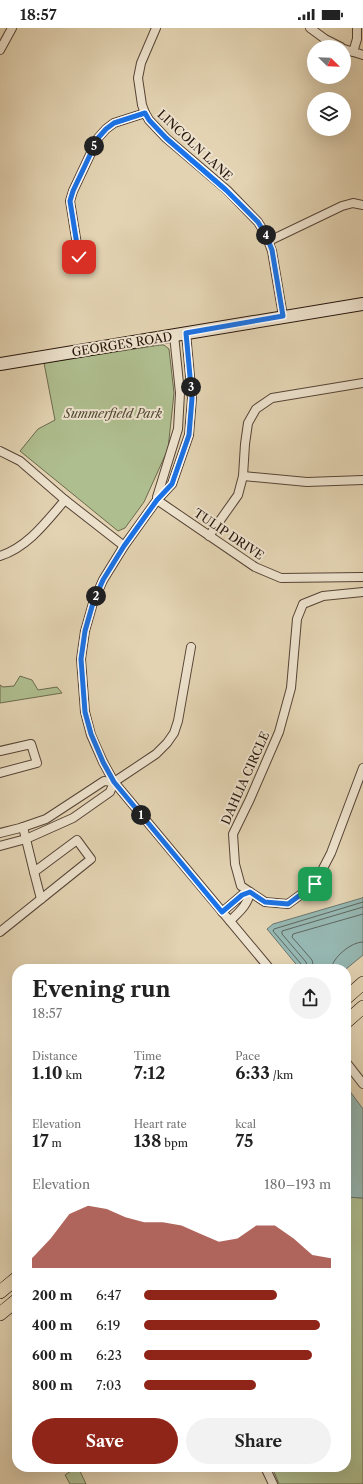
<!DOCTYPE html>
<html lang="en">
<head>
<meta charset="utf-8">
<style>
  body { margin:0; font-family:"Libre Caslon Text",serif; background:#f2f2f2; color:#222; height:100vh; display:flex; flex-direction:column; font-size:15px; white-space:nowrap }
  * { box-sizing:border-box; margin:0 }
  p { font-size:13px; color:#767676 }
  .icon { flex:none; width:22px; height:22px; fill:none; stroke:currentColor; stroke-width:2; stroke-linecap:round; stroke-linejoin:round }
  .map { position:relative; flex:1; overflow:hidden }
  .panel { position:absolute; left:12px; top:936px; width:339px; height:508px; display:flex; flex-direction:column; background:#fff; border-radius:16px; box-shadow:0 4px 16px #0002 }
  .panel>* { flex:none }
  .needle { width:26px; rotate:113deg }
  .tools { position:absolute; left:307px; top:12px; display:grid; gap:8px }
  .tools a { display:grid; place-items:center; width:44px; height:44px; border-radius:50%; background:#fff; box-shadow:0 4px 16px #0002; font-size:20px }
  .pin { position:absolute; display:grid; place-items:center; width:34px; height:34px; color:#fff; margin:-17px; border-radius:8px; box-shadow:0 2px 6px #0006 }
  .km { position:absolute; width:20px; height:20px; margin:-10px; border-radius:50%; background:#222; color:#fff; font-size:11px; line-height:20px; text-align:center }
  .round { display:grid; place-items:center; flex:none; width:42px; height:42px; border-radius:21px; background:#f2f2f2 }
  .head { display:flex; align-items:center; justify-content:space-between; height:68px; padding:0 20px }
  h1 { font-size:22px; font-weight:800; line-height:30px }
  .figures { display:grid; grid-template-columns:repeat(3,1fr); gap:6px; height:68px; padding:4px 20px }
  .figures div { display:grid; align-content:center }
  .figures b { font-size:17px; font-weight:800 }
  .figures small { font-size:11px; font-weight:400 }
  .figures p { font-size:11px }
  .chart { height:112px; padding:8px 20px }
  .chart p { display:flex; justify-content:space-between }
  .chart svg { width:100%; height:72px; margin-top:4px; fill:#8f2418; opacity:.7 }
  .action { display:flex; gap:8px; margin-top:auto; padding:8px 20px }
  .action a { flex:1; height:46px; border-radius:24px; background:#8f2418; color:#fff; font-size:16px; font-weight:800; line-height:46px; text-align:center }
  .action a+a { background:#f2f2f2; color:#222 }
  ul { padding:0 20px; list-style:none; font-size:13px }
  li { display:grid; grid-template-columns:64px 48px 1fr; align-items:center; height:30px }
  li i { height:10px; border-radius:5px; background:#8f2418 }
  .status { display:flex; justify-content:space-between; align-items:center; height:28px; padding:0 20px; background:#fff; direction:ltr }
  .status svg { height:11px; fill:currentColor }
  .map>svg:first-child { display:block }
  .green { fill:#afbe8f; stroke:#6b6a4e }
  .water { fill:#96b7b1; stroke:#6a766f }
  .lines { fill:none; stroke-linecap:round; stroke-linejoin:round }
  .shore { stroke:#5e665e; stroke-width:1 }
  .street-casing { stroke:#564436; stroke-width:10 }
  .secondary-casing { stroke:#27150c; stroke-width:14 }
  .primary-casing { stroke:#27150c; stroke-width:14 }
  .street { stroke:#ede2cd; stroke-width:8 }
  .secondary { stroke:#ede2cd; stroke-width:12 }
  .primary { stroke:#e3d3b2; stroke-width:13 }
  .route-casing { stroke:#fff; stroke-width:8 }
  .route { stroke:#1a73e8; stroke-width:5 }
  .labels { text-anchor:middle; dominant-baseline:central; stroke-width:4; stroke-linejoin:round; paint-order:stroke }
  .street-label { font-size:12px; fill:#27150c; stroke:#ede2cd }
  .park-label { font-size:12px; font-style:italic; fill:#504833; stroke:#ede2cd }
</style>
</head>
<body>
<div class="status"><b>18:57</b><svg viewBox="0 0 49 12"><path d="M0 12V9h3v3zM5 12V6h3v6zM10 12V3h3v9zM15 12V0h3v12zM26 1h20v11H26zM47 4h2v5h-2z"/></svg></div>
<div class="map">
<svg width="363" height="1456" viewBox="0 0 363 1456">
  <rect width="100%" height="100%" fill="#e3d3b2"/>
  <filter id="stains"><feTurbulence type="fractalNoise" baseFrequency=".005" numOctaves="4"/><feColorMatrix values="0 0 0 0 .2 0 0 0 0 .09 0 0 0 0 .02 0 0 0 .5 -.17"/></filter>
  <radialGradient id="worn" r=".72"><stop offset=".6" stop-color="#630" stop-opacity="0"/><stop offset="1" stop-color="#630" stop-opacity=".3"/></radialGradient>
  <g class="green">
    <path d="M 160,317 L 164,317 L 169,321 L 174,365 L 168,421 L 144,474 L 125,500 L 118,503 L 20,423 L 38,401 L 55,392 L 44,335 Z"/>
    <path d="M 20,648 L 32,652 L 38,662 L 57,659 L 62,665 L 0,675 L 0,657 L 3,659 L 14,658 Z"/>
    <path d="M 346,1169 L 363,1170 L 363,1456 L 279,1456 L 272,1439 L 346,1439 Z"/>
    <path d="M 77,1439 L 78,1439 L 86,1456 L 70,1456 L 65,1447 Z"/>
  </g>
  <g class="water">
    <path d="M 363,869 L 363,927 L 346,941 L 300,941 L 267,901 L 273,896 L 362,870 Z"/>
    <path d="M 346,1058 L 363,1081 L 363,1170 L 346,1169 Z"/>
  </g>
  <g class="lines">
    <g class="shore">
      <path d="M 303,941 L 302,937 L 273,903 L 274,901 L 363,874"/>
      <path d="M 308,941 L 306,934 L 282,906 L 282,903 L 363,879"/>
      <path d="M 314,941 L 312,932 L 292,909 L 293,906 L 363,886"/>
      <path d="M 331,941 C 333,929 351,914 363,914"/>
    </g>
    <defs>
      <g id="street">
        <path d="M 156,0 L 141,35 L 138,50 L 142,77 L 145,85 L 149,92 L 166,110 L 227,162 L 258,194 L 266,207 L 272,223 L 283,288"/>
        <path d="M 310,0 L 325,11 L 341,19"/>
        <path d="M 344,21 L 363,27"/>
        <path d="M 0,22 L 12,0"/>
        <path d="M 353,24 L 357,11 L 357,0"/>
        <path d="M 269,213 L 342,178 L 353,175 L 363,177"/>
        <path d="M 79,229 L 70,173 L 73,163 L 98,110 L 106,101 L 114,95 L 145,85"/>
        <path d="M 186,305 L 192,370 L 189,407 L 172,456 L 157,472 L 124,518 L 103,552 L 93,575 L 85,603 L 81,631 L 85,684 L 91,707 L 103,734 L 114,754 L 270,941"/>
        <path d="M 0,423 L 20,433 L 65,472 L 124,518"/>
        <path d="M 243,448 L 307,454 L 363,452"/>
        <path d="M 157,469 L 178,401 L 180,365 L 174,307"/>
        <path d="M 157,472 L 255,539 L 281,550 L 363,549"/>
        <path d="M 209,508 L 238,467 L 243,448 L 245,416 L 248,395 L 256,381 L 272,370 L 363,355"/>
        <path d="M 0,528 C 28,519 46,494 65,472"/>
        <path d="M 363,564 L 323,568 L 303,576 L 297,591 L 291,660 L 279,704 L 250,771 L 233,806 L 235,836 L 241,858 L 265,874 L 288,876 L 315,856 L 331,825 L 363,740"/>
        <path d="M 0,723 L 31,716 L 37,735 L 0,745"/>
        <path d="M 114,754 L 156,726 L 167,715 L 174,705 L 178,693 L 191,619"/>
        <path d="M 0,805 L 20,800 L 46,791 L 104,753 L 114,754"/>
        <path d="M 0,818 L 26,811 L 73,790 L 110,764 L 114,754"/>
        <path d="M 34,844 L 41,871"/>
        <path d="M 222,884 L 242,867 L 250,864 C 248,877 239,884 230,893"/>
        <path d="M 0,904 L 91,831 L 77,812 L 34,844 L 23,799"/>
        <path d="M 346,1034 L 363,1056"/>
        <path d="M 265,1439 L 273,1456"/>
      </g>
      <path id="secondary" d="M 0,336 L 363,276"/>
      <g id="primary">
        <path d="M 346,970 L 363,955"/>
        <path d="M 346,994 L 363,979"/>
        <path d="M 0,1264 L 17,1250"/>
        <path d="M 0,1286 L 17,1272"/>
      </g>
    </defs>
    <use href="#street" class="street-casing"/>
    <use href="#secondary" class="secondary-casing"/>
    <use href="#primary" class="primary-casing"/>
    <use href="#street" class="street"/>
    <use href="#secondary" class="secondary"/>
    <use href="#primary" class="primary"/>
  </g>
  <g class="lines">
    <defs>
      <path id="route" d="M 79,229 L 70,173 L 73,163 L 98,110 L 106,101 L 114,95 L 145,85 L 149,92 L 166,110 L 226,162 L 258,194 L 266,207 L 272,222 L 283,288 L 186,305 L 192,370 L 189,407 L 172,456 L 157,472 L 124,518 L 103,552 L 93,575 L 85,603 L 81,631 L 85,684 L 91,706 L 103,734 L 114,754 L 222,884 L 242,867 L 250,864 L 265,874 L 288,876 L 315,856"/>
    </defs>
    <use href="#route" class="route-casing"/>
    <use href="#route" class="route"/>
  </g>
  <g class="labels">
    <g class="street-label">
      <text transform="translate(195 117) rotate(43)">LINCOLN LANE</text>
      <text transform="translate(122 316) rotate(-9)">GEORGES ROAD</text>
      <text transform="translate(229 506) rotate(34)">TULIP DRIVE</text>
      <text transform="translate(245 750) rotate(-66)">DAHLIA CIRCLE</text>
    </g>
    <g class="park-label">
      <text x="113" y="385">Summerfield Park</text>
    </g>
  </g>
  <rect width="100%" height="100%" filter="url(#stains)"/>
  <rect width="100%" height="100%" fill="url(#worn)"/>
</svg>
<div class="tools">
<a><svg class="needle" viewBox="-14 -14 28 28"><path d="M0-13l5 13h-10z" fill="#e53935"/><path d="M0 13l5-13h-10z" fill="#767676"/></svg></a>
<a><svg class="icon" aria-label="layers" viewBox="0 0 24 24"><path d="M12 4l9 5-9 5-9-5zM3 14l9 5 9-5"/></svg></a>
</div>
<div class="pin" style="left:315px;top:856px;background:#1e9e55"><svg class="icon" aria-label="arrive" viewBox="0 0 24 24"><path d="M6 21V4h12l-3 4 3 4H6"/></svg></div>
<div class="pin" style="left:79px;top:229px;background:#d93025"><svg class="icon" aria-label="check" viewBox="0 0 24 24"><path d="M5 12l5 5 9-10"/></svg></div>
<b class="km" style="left:141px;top:787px">1</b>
<b class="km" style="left:96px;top:568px">2</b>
<b class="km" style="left:191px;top:359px">3</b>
<b class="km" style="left:266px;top:207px">4</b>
<b class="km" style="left:94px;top:118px">5</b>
<section class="panel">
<div class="head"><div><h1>Evening run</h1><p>18:57</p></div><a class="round"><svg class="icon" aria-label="share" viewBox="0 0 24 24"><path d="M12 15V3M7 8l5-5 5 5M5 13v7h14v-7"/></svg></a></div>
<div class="figures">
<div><p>Distance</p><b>1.10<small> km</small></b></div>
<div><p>Time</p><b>7:12</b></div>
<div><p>Pace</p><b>6:33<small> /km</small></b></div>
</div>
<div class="figures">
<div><p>Elevation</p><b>17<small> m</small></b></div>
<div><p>Heart rate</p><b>138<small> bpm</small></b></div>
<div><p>kcal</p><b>75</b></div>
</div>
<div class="chart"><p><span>Elevation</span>180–193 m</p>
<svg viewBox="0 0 160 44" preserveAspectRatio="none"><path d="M0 44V38L10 26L20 11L30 6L40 8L50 13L60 16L70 16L80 18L90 23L100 28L110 26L120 18L130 18L140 26L150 36L160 38V44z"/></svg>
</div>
<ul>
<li><b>200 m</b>6:47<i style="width:71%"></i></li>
<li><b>400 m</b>6:19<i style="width:94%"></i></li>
<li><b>600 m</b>6:23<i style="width:90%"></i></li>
<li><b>800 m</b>7:03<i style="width:60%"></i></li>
</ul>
<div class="action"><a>Save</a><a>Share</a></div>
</section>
</div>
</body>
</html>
